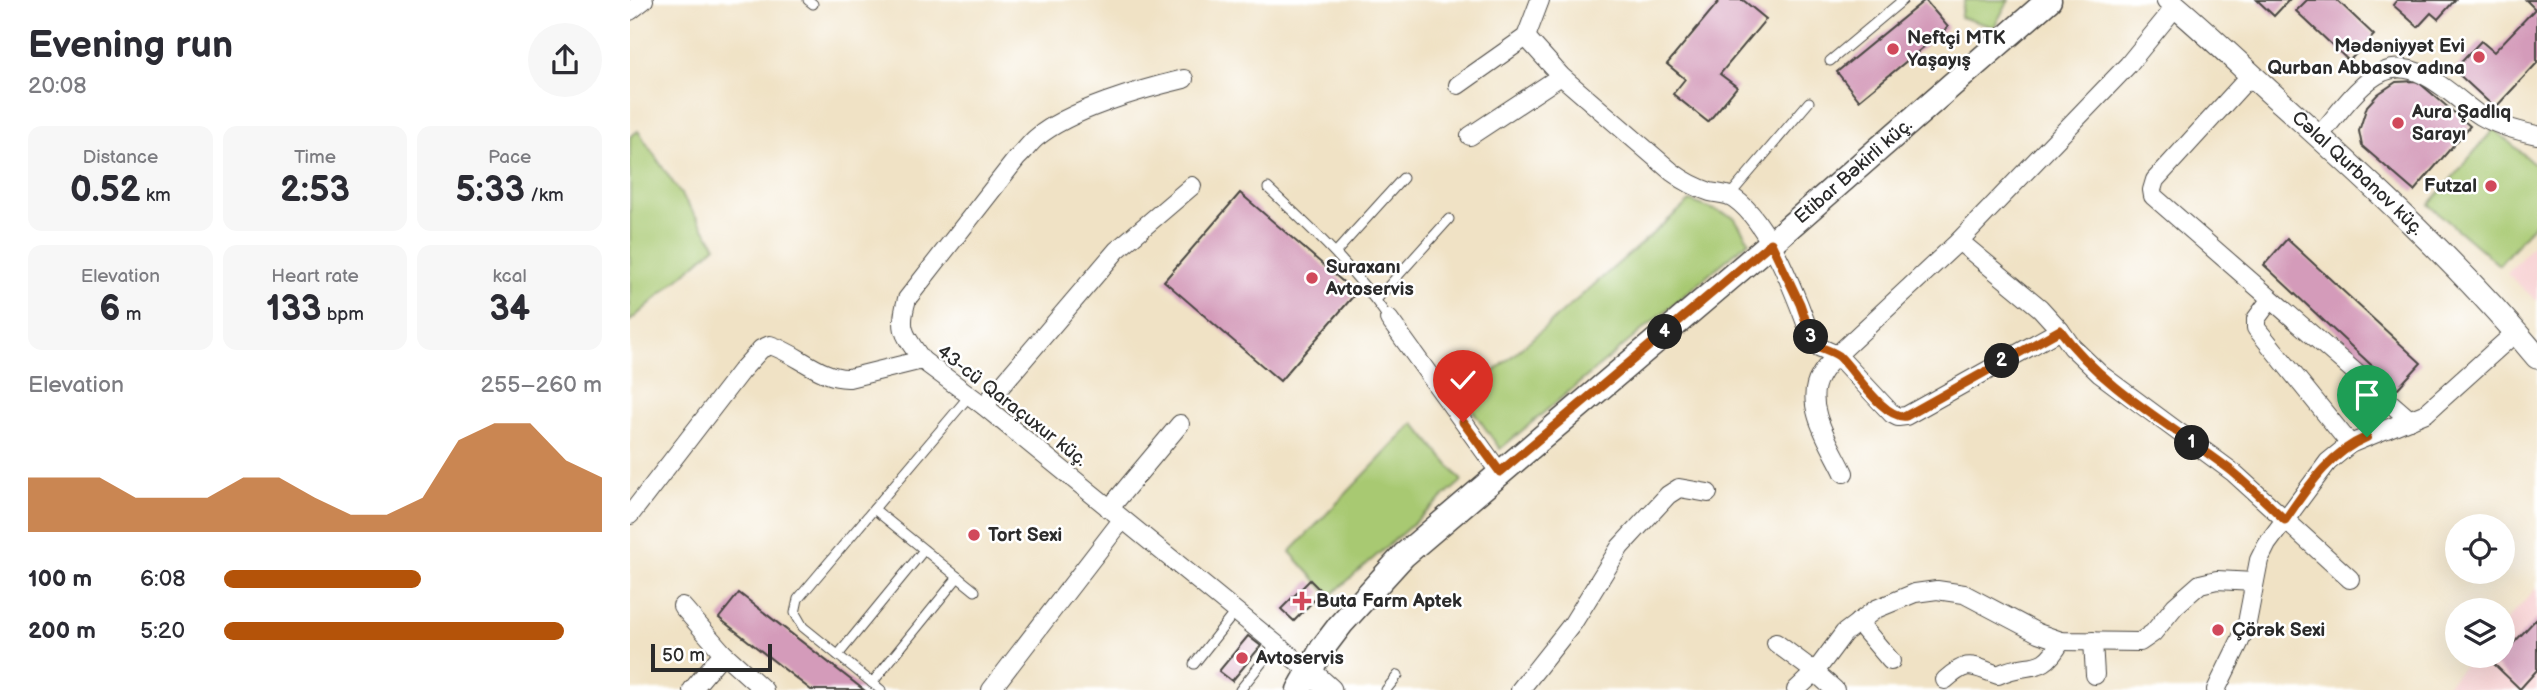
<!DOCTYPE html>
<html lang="en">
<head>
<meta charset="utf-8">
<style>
  body { margin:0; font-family:"Balsamiq Sans",sans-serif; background:#f7f7f7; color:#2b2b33; height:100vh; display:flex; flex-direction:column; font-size:26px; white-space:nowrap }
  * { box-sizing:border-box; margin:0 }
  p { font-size:23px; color:#7c7c81 }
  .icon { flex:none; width:38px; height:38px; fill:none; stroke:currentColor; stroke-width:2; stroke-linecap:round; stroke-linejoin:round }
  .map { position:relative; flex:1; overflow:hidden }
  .side { display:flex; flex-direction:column; background:#fff; width:630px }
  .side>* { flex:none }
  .controls { position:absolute; left:1815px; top:514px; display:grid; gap:14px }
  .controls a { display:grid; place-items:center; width:70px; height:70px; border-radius:50%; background:#fff; box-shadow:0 7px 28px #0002; font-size:35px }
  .scale { position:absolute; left:21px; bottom:18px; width:121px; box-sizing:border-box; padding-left:7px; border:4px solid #2b2b2b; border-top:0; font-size:19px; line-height:24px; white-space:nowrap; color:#2b2b2b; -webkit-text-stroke:5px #fff; paint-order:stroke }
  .pin { position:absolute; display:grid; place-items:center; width:60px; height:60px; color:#fff; margin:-72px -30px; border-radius:50% 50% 50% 0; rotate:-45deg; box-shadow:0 0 7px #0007 }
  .pin .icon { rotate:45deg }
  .km { position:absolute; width:35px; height:35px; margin:-18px; border-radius:50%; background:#222; color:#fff; font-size:19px; line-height:35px; text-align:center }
  .round { display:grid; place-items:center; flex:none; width:74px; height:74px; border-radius:37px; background:#f7f7f7 }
  .overview { display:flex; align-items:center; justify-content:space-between; height:119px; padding:0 28px }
  h1 { font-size:38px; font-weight:700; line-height:52px }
  .metrics { display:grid; grid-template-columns:repeat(3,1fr); gap:10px; height:119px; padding:7px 28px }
  .metrics div { display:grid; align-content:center; border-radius:14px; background:#f7f7f7; text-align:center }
  .metrics b { font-size:35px; font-weight:700 }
  .metrics small { font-size:19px; font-weight:400 }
  .metrics p { font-size:19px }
  .chart { height:196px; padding:14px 28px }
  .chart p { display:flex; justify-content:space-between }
  .chart svg { width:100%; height:126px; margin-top:7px; fill:#b45309; opacity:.7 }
  ul { padding:0 28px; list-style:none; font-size:23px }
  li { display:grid; grid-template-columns:112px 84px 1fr; align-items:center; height:52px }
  li i { height:18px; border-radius:9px; background:#b45309 }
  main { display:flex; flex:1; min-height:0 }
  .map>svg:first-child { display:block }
  .built { fill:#f7cfd0 }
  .green { fill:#a8c972; stroke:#6a7a4e; stroke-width:2 }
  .building { fill:#d49bba }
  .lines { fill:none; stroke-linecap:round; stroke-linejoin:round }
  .service-casing { stroke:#494642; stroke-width:11 }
  .minor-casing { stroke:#494642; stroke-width:20 }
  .tertiary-casing { stroke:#494642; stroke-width:25 }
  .secondary-casing { stroke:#494642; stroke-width:27 }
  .service { stroke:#fff; stroke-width:9 }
  .minor { stroke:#fff; stroke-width:18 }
  .tertiary { stroke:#fff; stroke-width:23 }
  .secondary { stroke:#fff; stroke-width:24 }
  .route-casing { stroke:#fff; stroke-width:14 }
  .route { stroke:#b45309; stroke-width:9 }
  .poi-dot { fill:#d1495b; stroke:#fff; stroke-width:2.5 }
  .labels { text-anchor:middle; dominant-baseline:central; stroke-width:5; stroke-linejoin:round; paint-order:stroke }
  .poi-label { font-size:19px; font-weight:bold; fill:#2b2b2b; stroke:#fff; text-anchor:start }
  .street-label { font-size:19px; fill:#2b2b2b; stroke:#fff }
</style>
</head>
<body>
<main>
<section class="side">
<div class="overview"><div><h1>Evening run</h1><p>20:08</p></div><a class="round"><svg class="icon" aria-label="share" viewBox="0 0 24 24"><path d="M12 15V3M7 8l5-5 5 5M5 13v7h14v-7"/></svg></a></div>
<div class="metrics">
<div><p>Distance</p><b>0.52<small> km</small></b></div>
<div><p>Time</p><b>2:53</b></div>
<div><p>Pace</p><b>5:33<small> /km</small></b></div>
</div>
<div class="metrics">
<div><p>Elevation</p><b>6<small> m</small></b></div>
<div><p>Heart rate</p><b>133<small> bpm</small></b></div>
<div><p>kcal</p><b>34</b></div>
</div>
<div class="chart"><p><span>Elevation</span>255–260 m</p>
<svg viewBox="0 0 160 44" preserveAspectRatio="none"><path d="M0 44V25L10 25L20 25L30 32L40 32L50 32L60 25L70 25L80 32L90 38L100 38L110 32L120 12L130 6L140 6L150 19L160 25V44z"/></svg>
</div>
<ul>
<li><b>100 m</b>6:08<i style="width:52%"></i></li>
<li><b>200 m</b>5:20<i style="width:90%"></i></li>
</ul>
</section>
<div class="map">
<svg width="1907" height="690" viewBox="0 0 1907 690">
  <rect width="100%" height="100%" fill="#fff"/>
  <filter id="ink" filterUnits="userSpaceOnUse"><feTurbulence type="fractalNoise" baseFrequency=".0143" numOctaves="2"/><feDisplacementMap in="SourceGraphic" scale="14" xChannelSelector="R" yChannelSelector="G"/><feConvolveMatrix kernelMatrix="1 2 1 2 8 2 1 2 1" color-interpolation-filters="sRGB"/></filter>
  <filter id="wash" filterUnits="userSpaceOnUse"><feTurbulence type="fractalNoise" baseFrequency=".00686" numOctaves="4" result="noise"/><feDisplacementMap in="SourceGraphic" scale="28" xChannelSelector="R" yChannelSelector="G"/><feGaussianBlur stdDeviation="1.57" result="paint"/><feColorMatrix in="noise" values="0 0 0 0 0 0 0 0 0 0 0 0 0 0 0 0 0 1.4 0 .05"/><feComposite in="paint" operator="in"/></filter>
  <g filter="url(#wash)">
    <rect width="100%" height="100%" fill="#f0e2c5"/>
    <g class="built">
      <path d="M 1907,240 L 1907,301 L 1877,274 Z"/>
      <path d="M 1907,587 L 1907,690 L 1812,690 L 1843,656 L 1872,656 L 1873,624 Z"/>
    </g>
    <g class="green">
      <path d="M 1335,0 L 1379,0 L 1364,27 L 1330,17 Z"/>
      <path d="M 1864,129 L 1907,166 L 1907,221 L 1869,265 L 1799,205 Z"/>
      <path d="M 8,131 L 86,246 L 0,321 L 0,137 Z"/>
      <path d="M 1060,201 L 1104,217 L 1119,241 L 870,449 L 834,398 Z"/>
      <path d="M 784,423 L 832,481 L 700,596 L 660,552 Z"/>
    </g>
    <g id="blocks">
      <g class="building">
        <path d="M 1090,0 L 1113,0 L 1136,19 L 1090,74 L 1107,87 L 1078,122 L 1043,94 L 1055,79 L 1037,64 Z"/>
        <path d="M 1295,0 L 1318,27 L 1229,100 L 1207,72 Z"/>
        <path d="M 1627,0 L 1659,0 L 1644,16 Z"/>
        <path d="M 1677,0 L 1707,0 L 1744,35 L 1719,61 L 1666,11 Z"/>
        <path d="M 1767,0 L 1825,0 L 1808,19 L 1801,13 L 1788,27 L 1763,5 Z"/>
        <path d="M 1896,0 L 1907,0 L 1907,63 L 1865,108 L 1824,70 L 1851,41 L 1864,52 L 1905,9 Z"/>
        <path d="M 1787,81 L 1840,126 L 1784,191 L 1732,146 L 1729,131 L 1737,106 L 1748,94 L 1766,82 Z"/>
        <path d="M 610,193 L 726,293 L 650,381 L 534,281 Z"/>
        <path d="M 1657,239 L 1791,363 L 1767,389 L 1634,265 Z"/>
        <path d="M 680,580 L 692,592 L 664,621 L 651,609 Z"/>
        <path d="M 109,593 L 234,690 L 181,690 L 89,618 Z"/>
        <path d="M 1907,618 L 1907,670 L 1890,689 L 1864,664 Z"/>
        <path d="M 618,636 L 631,646 L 602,681 L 589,671 Z"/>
      </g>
    </g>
  </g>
  <g filter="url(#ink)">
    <use href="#blocks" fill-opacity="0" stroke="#494642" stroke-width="2"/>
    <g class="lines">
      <defs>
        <g id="service">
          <path d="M 178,0 L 183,4"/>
          <path d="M 1200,61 L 1273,0"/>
          <path d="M 638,188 C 682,229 725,269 759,319"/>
          <path d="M 1100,195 L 1179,102"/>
          <path d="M 706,252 L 773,178"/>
          <path d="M 746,300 L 819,219"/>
          <path d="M 244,509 L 345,591"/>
          <path d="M 208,655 L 294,550"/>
          <path d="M 564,664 L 605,612"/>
          <path d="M 242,683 L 328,577"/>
          <path d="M 251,690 L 173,627 L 165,613 L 168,599 L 340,395"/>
          <path d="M 610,690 L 646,645"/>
          <path d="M 756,690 L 768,675"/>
        </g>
        <g id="minor">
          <path d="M 0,11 L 14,0"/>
          <path d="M 896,37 L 931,76 L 1042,172 C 1054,181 1065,187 1080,192 C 1088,194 1097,193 1105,199 C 1141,224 1169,304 1184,345 L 1207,355 L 1262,414 L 1268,417 L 1276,416 L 1430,330 L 1442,347 L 1470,374 L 1604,473 L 1720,579"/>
          <path d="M 1621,75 L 1525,180 L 1522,190 L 1523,196 L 1780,420"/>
          <path d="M 828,85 L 896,37 L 910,0"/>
          <path d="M 840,136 L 931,76"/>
          <path d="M 1689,136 C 1706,117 1729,82 1753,72 C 1788,56 1825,99 1851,116 C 1868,126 1888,131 1907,135"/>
          <path d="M 1329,241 L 1410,308 L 1430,330"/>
          <path d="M 1640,300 L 1626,319 L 1626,328 L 1720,444"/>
          <path d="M 759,319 L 870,473"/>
          <path d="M 292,360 C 274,334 268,330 277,299 L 387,158 C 394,152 399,144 406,138 C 439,110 512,89 554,79"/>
          <path d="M 354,406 L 487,250 L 562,186"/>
          <path d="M 1214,473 C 1202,447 1172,405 1190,376 C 1194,368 1201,361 1207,355 L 1329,241 L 1498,65 L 1546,6"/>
          <path d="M 479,509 L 550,424"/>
          <path d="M 0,515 L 111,371 L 131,349 L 140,345 C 167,353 190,379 219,378 L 292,360 L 354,406 L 679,671"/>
          <path d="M 52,606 L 93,653 L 134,690"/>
          <path d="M 1228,622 L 1261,661"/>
          <path d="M 1463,641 L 1465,675"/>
          <path d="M 1146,643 L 1185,672 L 1205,690"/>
          <path d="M 1315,680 C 1339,659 1341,666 1368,675 C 1400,659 1411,678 1431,641"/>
          <path d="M 62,690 L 93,653"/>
          <path d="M 361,690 L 492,520"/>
          <path d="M 890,690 L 943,623 L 990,547 L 1038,495 L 1049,488 L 1078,493"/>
          <path d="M 1166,690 L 1185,672 L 1214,633 L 1246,609 L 1285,593 L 1307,590 L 1334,594 L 1408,633 L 1431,641 L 1510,642 L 1523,633 L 1545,606 L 1570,584 L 1587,580 L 1624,582"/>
          <path d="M 1586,690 L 1610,641 L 1617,623 L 1629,560 L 1637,544 L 1698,462 L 1720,444 L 1796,413 L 1886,332"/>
        </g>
        <g id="tertiary">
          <path id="s1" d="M 1538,0 C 1578,33 1615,70 1653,104 C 1742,184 1830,265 1907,357"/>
          <path d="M 679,671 L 700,690"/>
        </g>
        <g id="secondary">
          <path id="s2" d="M 669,690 L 692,649 L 711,624 L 774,555 L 1141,243 L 1419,0"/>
        </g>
      </defs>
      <use href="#service" class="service-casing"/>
      <use href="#minor" class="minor-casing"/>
      <use href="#tertiary" class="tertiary-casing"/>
      <use href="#secondary" class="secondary-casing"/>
      <use href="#service" class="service"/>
      <use href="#minor" class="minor"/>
      <use href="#tertiary" class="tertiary"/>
      <use href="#secondary" class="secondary"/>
    </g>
  </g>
  <g class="lines" filter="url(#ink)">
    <defs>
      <path id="route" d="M 833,422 L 870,472 L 1141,243 L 1170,304 L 1184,345 C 1192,348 1202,351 1209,356 C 1226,372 1253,419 1276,416 L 1430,330 C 1474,390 1545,427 1603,472 C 1621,487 1638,504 1655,520 C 1678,487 1699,453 1737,437"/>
    </defs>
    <use href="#route" class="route-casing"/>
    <use href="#route" class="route"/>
  </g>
  <g class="poi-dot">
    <circle cx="1263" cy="49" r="7"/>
    <circle cx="1849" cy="57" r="7"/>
    <circle cx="1768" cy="123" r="7"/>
    <circle cx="1861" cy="186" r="7"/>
    <circle cx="682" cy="278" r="7"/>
    <circle cx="344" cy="535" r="7"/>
    <path d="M668.5 590.5h7v7h7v7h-7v7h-7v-7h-7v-7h7z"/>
    <circle cx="1588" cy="630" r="7"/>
    <circle cx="612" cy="658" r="7"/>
  </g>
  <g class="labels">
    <g class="poi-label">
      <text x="1277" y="38">Neftçi MTK<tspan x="1277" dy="22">Yaşayış</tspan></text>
      <text x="1835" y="46" text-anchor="end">Mədəniyyət Evi<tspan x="1835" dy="22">Qurban Abbasov adına</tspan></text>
      <text x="1782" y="112">Aura Şadlıq<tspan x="1782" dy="22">Sarayı</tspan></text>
      <text x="1847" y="186" text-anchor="end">Futzal</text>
      <text x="696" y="267">Suraxanı<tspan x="696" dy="22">Avtoservis</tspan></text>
      <text x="358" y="535">Tort Sexi</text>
      <text x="686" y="601">Buta Farm Aptek</text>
      <text x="1602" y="630">Çörək Sexi</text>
      <text x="626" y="658">Avtoservis</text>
    </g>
    <g class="street-label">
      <text stroke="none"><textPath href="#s2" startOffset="763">Etibar Bəkirli küç.</textPath></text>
      <text stroke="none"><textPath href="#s1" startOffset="257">Cəlal Qurbanov küç.</textPath></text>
      <text transform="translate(382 406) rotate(38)">43-cü Qaraçuxur küç.</text>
    </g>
  </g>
</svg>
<div class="controls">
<a><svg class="icon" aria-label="locate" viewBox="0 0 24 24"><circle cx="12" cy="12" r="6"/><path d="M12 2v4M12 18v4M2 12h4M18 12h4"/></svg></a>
<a><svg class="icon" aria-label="layers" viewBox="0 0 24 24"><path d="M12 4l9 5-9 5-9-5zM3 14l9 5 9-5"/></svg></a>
</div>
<div class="scale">50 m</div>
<div class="pin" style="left:1737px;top:437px;background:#1e9e55"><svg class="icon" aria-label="arrive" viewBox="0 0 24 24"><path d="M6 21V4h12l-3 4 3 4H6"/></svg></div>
<div class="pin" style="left:833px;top:422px;background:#d93025"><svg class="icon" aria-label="check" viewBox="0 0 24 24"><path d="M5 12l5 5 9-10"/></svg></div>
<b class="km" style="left:1562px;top:443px">1</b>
<b class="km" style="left:1372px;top:361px">2</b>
<b class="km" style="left:1181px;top:337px">3</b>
<b class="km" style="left:1035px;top:332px">4</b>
</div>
</main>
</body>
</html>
